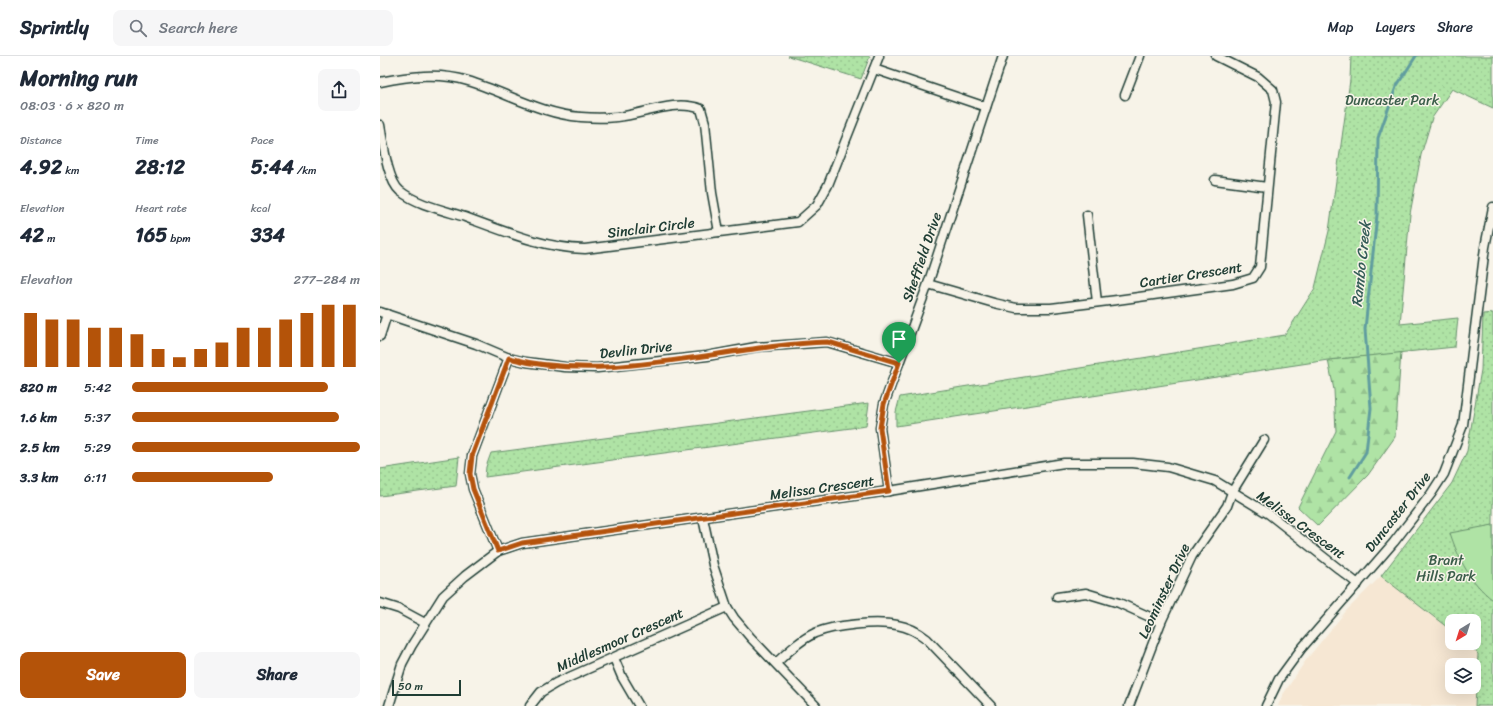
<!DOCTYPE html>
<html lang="en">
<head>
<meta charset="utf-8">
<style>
  body { margin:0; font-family:Sriracha,sans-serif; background:#f6f6f7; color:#1f2937; height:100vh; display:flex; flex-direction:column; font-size:15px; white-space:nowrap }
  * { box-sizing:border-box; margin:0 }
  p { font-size:13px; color:#747a83 }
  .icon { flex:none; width:22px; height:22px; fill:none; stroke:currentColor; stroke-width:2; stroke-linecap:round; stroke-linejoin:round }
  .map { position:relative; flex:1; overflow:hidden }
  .side { display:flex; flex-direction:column; background:#fff; width:380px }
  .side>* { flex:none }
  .needle { width:26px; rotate:218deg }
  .controls { position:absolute; left:1065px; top:558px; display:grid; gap:8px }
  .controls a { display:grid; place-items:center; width:36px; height:36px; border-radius:8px; background:#fff; box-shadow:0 4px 16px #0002; font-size:20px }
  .scale { position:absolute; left:12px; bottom:10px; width:69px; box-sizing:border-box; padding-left:4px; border:2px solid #1f3d34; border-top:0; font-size:11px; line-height:14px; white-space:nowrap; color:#1f3d34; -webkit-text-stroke:3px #f7f3e8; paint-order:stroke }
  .pin { position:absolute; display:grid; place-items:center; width:34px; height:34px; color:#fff; margin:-41px -17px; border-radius:50% 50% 50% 0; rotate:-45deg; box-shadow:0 0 4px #0007 }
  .pin .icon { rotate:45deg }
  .round { display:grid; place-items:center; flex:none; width:42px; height:42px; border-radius:8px; background:#f6f6f7 }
  .summary { display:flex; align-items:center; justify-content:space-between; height:68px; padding:0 20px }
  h1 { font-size:22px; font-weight:700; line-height:30px }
  .metrics { display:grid; grid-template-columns:repeat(3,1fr); gap:6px; height:68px; padding:4px 20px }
  .metrics div { display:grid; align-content:center }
  .metrics b { font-size:20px; font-weight:700 }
  .metrics small { font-size:11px; font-weight:400 }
  .metrics p { font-size:11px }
  .chart { height:112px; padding:8px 20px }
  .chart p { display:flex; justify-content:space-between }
  .chart svg { width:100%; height:72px; margin-top:4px; stroke:#b45309; stroke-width:6 }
  .primary-button { display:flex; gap:8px; margin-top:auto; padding:8px 20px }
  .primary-button a { flex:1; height:46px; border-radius:8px; background:#b45309; color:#fff; font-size:16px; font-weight:700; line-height:46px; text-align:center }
  .primary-button a+a { background:#f6f6f7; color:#1f2937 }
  ul { padding:0 20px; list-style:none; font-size:13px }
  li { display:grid; grid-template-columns:64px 48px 1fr; align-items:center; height:30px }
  li i { height:10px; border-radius:5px; background:#b45309 }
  header { display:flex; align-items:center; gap:24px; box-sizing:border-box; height:56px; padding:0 20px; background:#fff; border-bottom:1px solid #e0e1e3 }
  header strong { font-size:19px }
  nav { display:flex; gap:22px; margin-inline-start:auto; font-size:14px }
  .search { width:280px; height:36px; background:#f6f6f7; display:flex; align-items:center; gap:10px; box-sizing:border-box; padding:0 14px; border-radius:8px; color:#747a83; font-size:15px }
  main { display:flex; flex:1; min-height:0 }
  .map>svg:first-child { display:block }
  .built { fill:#f6e7d3; fill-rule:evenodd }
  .forest { fill:url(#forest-firs); stroke:#67906c }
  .park { fill:url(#park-dots); stroke:#67906c }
  .pitch { fill:#afe3a5; stroke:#67906c }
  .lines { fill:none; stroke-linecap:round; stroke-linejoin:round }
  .stream { stroke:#609d9f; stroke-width:3 }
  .street-casing { stroke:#1f3d34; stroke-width:11 }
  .street { stroke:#f7f3e8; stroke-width:8 }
  .route-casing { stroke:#fff; stroke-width:8 }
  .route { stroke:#b45309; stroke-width:5 }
  .labels { text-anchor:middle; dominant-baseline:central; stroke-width:3; stroke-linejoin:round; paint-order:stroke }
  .park-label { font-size:14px; fill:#3c5e4b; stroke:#f7f3e8 }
  .street-label { font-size:14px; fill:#1f3d34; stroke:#f7f3e8 }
  .water-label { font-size:15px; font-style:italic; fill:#355d58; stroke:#f7f3e8 }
</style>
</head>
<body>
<header>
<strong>Sprintly</strong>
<div class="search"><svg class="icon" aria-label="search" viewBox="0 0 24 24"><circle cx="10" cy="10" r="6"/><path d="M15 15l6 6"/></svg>Search here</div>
<nav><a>Map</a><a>Layers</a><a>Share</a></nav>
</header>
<main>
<section class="side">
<div class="summary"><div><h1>Morning run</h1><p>08:03 · 6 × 820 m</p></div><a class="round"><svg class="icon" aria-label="share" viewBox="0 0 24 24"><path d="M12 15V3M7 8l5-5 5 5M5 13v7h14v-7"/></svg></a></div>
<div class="metrics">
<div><p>Distance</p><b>4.92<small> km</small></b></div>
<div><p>Time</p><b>28:12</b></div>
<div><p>Pace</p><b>5:44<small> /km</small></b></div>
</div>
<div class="metrics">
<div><p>Elevation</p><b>42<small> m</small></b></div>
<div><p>Heart rate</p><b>165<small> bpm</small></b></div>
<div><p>kcal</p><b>334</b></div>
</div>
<div class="chart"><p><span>Elevation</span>277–284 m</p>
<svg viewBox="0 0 160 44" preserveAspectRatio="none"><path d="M5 44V11M15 44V15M25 44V15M35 44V20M45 44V20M55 44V24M65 44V33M75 44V38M85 44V33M95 44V29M105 44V20M115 44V20M125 44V15M135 44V11M145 44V6M155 44V6"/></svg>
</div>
<ul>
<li><b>820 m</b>5:42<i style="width:86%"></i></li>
<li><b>1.6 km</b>5:37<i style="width:91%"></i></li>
<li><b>2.5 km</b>5:29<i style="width:100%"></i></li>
<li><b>3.3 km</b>6:11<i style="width:62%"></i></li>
</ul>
<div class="primary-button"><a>Save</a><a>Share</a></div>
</section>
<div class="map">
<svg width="1113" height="650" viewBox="0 0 1113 650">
  <defs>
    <pattern id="forest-firs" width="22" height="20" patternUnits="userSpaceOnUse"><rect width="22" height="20" fill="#afe3a5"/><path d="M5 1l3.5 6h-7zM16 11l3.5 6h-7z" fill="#96c48f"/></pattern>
    <pattern id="park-dots" width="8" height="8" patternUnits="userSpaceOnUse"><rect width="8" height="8" fill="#afe3a5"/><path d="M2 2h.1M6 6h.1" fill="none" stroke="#96c48f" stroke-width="1.8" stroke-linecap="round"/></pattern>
  </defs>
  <rect width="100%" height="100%" fill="#f7f3e8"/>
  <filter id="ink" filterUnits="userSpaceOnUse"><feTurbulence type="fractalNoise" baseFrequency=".025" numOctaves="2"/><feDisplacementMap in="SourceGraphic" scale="8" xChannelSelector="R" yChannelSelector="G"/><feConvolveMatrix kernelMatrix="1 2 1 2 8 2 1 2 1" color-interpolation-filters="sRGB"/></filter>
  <g filter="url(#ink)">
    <path class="built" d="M 1001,520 L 1072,575 L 1072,587 L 1088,587 L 1098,598 L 1095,650 L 898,650 L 902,640 L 926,604 L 966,555 ZM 1072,609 L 1094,609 L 1094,631 L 1072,631 Z"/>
    <path class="forest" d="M 1021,296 L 1015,381 L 988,419 L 938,470 L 918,451 L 956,375 L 954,334 L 948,304 Z"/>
    <g class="park">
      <path d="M 408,0 L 490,0 L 481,23 Z"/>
      <path d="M 971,0 L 1113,0 L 1113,52 L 1072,33 L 1052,62 L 1041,99 L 1030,158 L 1020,268 L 1078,262 L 1075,291 L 948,304 L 516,370 L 516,356 L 520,341 L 905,279 L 935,232 L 949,175 L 970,24 Z"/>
      <path d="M 1113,257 L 1113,650 L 1095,650 L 1098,598 L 1088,587 L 1094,587 L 1094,565 L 1072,565 L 1072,575 L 1001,520 L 1072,427 L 1087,395 L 1101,314 L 1103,258 Z"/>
      <path d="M 489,347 L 486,370 L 105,421 L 106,411 L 111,397 Z"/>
      <path d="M 79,401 L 76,430 L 0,440 L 0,413 Z"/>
    </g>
    <path class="pitch" d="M 1113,469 L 1113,544 C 1090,526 1079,504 1070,477 Z"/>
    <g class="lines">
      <path class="stream" d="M 970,421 L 986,396 L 991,352 L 985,273 L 997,159 L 998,82 L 1016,31 L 1036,0"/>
      <defs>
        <g id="street">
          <path d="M 494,13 L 606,51"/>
          <path d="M 0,26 C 29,20 59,16 88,25 C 125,36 161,58 201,61 C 212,62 226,62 237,61 C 265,58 294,43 321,53 L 325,67 L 332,137 L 339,176"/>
          <path d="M 745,39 L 760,0"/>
          <path d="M 0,69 C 3,85 7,124 20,135 C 38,149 63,154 85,161 C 124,175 163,192 205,193 L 418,166 L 437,149 L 448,129 L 499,0"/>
          <path d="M 835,124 L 887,131"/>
          <path d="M 707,159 L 717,246"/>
          <path d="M 548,228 L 614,247 L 636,252 L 671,252 L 737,244 L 853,228 L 873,222 L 880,211 L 896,46 L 893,34 L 878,21 L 836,0"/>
          <path d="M 0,256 L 96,288 L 129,302 L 146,306 L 185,311 L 217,312 L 327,300 L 376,291 L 447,286 L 519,307"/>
          <path d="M 0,280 L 7,258"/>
          <path d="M 509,435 L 500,372 L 504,348 L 548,228 L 623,0"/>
          <path d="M 323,462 L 333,509 L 347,551 L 354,562 L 371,582 L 436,650"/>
          <path d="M 118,495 L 93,433 L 90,418 L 92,400 L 129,302"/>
          <path d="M 677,541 L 706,537 L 739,547 L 781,566"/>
          <path d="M 0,547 L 19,553 L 45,567"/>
          <path d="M 234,602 L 242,621 L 259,650"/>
          <path d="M 396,607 C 408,596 420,584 435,577 C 454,569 496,565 517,569 C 529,571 538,576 547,583 L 611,650"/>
          <path d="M 9,650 L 22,608 L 32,589 L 63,540 L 85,520 L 118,495 L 142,487 L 509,435 L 684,407 L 753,407 L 788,411 L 835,425 L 889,458 L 978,528"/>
          <path d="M 150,650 L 161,636 L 176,627 L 347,551"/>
          <path d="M 749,650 L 781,566 L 812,500 L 847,450 L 852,436 L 884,384"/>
          <path d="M 886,650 L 899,623 L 921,593 L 1014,486 L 1051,438 L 1064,418 L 1083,369 L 1105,191 L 1113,151"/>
        </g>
      </defs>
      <use href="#street" class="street-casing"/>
      <use href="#street" class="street"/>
    </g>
  </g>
  <g class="lines" filter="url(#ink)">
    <defs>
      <path id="route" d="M 448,286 L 519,307 L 504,348 L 500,372 L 509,435 L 142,487 L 118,495 L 93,433 L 90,418 L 92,400 L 129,302 C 229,329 345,289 448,286 Z"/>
    </defs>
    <use href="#route" class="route-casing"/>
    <use href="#route" class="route"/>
  </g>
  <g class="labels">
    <g class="park-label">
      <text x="1012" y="44">Duncaster Park</text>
      <text x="1066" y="504">Brant<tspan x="1066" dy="16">Hills Park</tspan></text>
    </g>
    <g class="street-label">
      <text transform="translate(271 172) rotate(-7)">Sinclair Circle</text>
      <text transform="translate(542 201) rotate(-71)">Sheffield Drive</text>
      <text transform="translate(811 219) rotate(-9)">Cartier Crescent</text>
      <text transform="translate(256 294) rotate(-6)">Devlin Drive</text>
      <text transform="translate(442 432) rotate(-8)">Melissa Crescent</text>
      <text transform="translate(1018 456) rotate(-52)">Duncaster Drive</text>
      <text transform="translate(921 469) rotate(36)">Melissa Crescent</text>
      <text transform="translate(784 535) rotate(-65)">Leominster Drive</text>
      <text transform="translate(240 584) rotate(-24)">Middlesmoor Crescent</text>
    </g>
    <g class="water-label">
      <text transform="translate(981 208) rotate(-84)">Rambo Creek</text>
    </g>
  </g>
</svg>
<div class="controls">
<a><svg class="needle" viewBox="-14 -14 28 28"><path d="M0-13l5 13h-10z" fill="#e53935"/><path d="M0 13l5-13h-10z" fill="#747a83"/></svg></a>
<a><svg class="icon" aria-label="layers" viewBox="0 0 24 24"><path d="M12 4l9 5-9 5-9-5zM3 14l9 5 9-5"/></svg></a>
</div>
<div class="scale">50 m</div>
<div class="pin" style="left:519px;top:307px;background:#1e9e55"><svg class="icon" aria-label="arrive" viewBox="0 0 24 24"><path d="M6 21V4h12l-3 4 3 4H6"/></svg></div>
</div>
</main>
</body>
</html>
